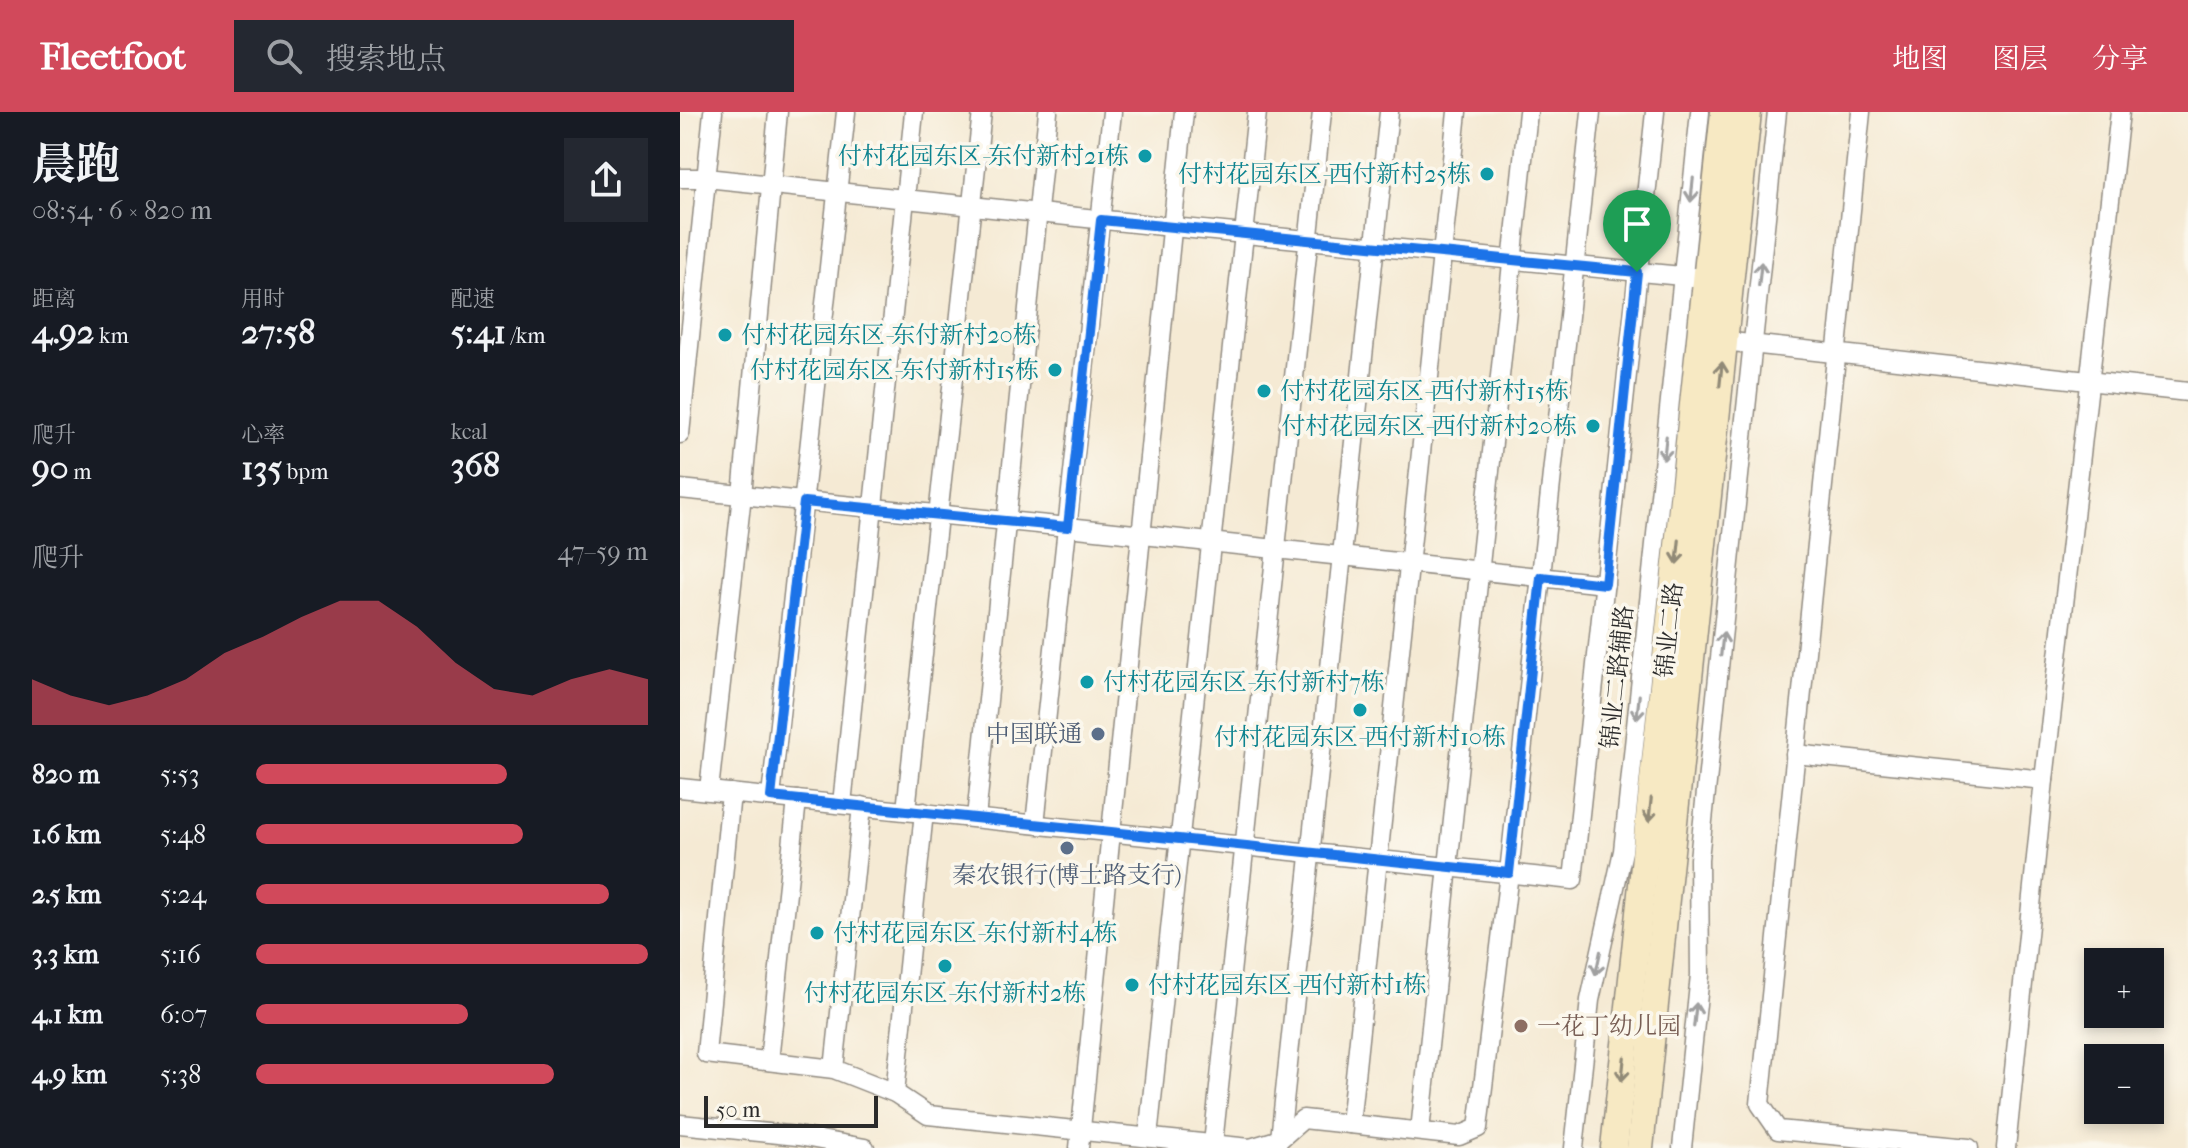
<!DOCTYPE html>
<html lang="zh">
<head>
<meta charset="utf-8">
<style>
  body { margin:0; font-family:"IM FELL French Canon","Noto Serif SC",serif; background:#242831; color:#f1f3f6; height:100vh; display:flex; flex-direction:column; font-size:30px; white-space:nowrap }
  * { box-sizing:border-box; margin:0 }
  p { font-size:26px; color:#9ea1a6 }
  .icon { flex:none; width:44px; height:44px; fill:none; stroke:currentColor; stroke-width:2; stroke-linecap:round; stroke-linejoin:round }
  .map { position:relative; flex:1; overflow:hidden }
  .details { display:flex; flex-direction:column; background:#171b24; width:680px }
  .details>* { flex:none }
  .tools { position:absolute; left:1404px; top:836px; display:grid; gap:16px }
  .tools a { display:grid; place-items:center; width:80px; height:80px; border-radius:0px; background:#171b24; box-shadow:0 4px 12px #0003; font-size:40px }
  .scale { position:absolute; left:24px; bottom:20px; width:174px; box-sizing:border-box; padding-left:8px; border:4px solid #2b2b2b; border-top:0; font-size:22px; line-height:28px; white-space:nowrap; color:#2b2b2b; -webkit-text-stroke:6px #fbf7ec; paint-order:stroke }
  .pin { position:absolute; display:grid; place-items:center; width:68px; height:68px; color:#fff; margin:-82px -34px; border-radius:50% 50% 50% 0; rotate:-45deg; box-shadow:0 0 8px #0007 }
  .pin .icon { rotate:45deg }
  .round { display:grid; place-items:center; flex:none; width:84px; height:84px; border-radius:0px; background:#242831 }
  .summary { display:flex; align-items:center; justify-content:space-between; height:136px; padding:0 32px }
  h1 { font-size:44px; font-weight:700; line-height:60px }
  .metrics { display:grid; grid-template-columns:repeat(3,1fr); gap:12px; height:136px; padding:8px 32px }
  .metrics div { display:grid; align-content:center }
  .metrics b { font-size:34px; font-weight:700 }
  .metrics small { font-size:22px; font-weight:400 }
  .metrics p { font-size:22px }
  .chart { height:224px; padding:16px 32px }
  .chart p { display:flex; justify-content:space-between }
  .chart svg { width:100%; height:144px; margin-top:8px; fill:#d1495b; opacity:.7 }
  ul { padding:0 32px; list-style:none; font-size:26px }
  li { display:grid; grid-template-columns:128px 96px 1fr; align-items:center; height:60px }
  li i { height:20px; border-radius:10px; background:#d1495b }
  header { display:flex; align-items:center; gap:48px; box-sizing:border-box; height:112px; padding:0 40px; background:#d1495b; color:#fff }
  header strong { font-size:38px }
  nav { display:flex; gap:44px; margin-inline-start:auto; font-size:28px }
  .search { width:560px; height:72px; background:#242831; display:flex; align-items:center; gap:20px; box-sizing:border-box; padding:0 28px; border-radius:0px; color:#9ea1a6; font-size:30px }
  main { display:flex; flex:1; min-height:0 }
  .map>svg:first-child { display:block }
  .lines { fill:none; stroke-linecap:round; stroke-linejoin:round }
  .street-casing { stroke:#908a80; stroke-width:21 }
  .secondary-casing { stroke:#908a80; stroke-width:29 }
  .street { stroke:#fff; stroke-width:18 }
  .secondary { stroke:#f7e9c3; stroke-width:26 }
  .oneway { stroke:#a0a0a0 }
  .oneway2 { stroke:#918a77 }
  .route-casing { stroke:#fff; stroke-width:16 }
  .route { stroke:#1a73e8; stroke-width:10 }
  .culture-dot { fill:#0f9aa8; stroke:#fbf7ec; stroke-width:3 }
  .service-dot { fill:#5c6f8a; stroke:#fbf7ec; stroke-width:3 }
  .education-dot { fill:#8d6e63; stroke:#fbf7ec; stroke-width:3 }
  .labels { text-anchor:middle; dominant-baseline:central; stroke-width:7; stroke-linejoin:round; paint-order:stroke }
  .culture-label { font-size:24px; fill:#0d838f; stroke:#fbf7ec; text-anchor:start }
  .street-label { font-size:24px; fill:#2b2b2b; stroke:#fbf7ec }
  .service-label { font-size:24px; fill:#4e5e75; stroke:#fbf7ec; text-anchor:end }
  .education-label { font-size:24px; fill:#785e54; stroke:#fbf7ec; text-anchor:start }
</style>
</head>
<body>
<header>
<strong>Fleetfoot</strong>
<div class="search"><svg class="icon" aria-label="search" viewBox="0 0 24 24"><circle cx="10" cy="10" r="6"/><path d="M15 15l6 6"/></svg>搜索地点</div>
<nav><a>地图</a><a>图层</a><a>分享</a></nav>
</header>
<main>
<section class="details">
<div class="summary"><div><h1>晨跑</h1><p>08:54 · 6 × 820 m</p></div><a class="round"><svg class="icon" aria-label="share" viewBox="0 0 24 24"><path d="M12 15V3M7 8l5-5 5 5M5 13v7h14v-7"/></svg></a></div>
<div class="metrics">
<div><p>距离</p><b>4.92<small> km</small></b></div>
<div><p>用时</p><b>27:58</b></div>
<div><p>配速</p><b>5:41<small> /km</small></b></div>
</div>
<div class="metrics">
<div><p>爬升</p><b>90<small> m</small></b></div>
<div><p>心率</p><b>135<small> bpm</small></b></div>
<div><p>kcal</p><b>368</b></div>
</div>
<div class="chart"><p><span>爬升</span>47–59 m</p>
<svg viewBox="0 0 160 44" preserveAspectRatio="none"><path d="M0 44V30L10 35L20 38L30 35L40 30L50 22L60 17L70 11L80 6L90 6L100 14L110 25L120 33L130 35L140 30L150 27L160 30V44z"/></svg>
</div>
<ul>
<li><b>820 m</b>5:53<i style="width:64%"></i></li>
<li><b>1.6 km</b>5:48<i style="width:68%"></i></li>
<li><b>2.5 km</b>5:24<i style="width:90%"></i></li>
<li><b>3.3 km</b>5:16<i style="width:100%"></i></li>
<li><b>4.1 km</b>6:07<i style="width:54%"></i></li>
<li><b>4.9 km</b>5:38<i style="width:76%"></i></li>
</ul>
</section>
<div class="map">
<svg width="1508" height="1036" viewBox="0 0 1508 1036">
  <rect width="100%" height="100%" fill="#fbf7ec"/>
  <filter id="ink" filterUnits="userSpaceOnUse"><feTurbulence type="fractalNoise" baseFrequency=".0125" numOctaves="2"/><feDisplacementMap in="SourceGraphic" scale="16" xChannelSelector="R" yChannelSelector="G"/><feConvolveMatrix kernelMatrix="1 2 1 2 8 2 1 2 1" color-interpolation-filters="sRGB"/></filter>
  <filter id="wash" filterUnits="userSpaceOnUse"><feTurbulence type="fractalNoise" baseFrequency=".006" numOctaves="4" result="noise"/><feDisplacementMap in="SourceGraphic" scale="32" xChannelSelector="R" yChannelSelector="G"/><feGaussianBlur stdDeviation="1.8" result="paint"/><feColorMatrix in="noise" values="0 0 0 0 0 0 0 0 0 0 0 0 0 0 0 0 0 1.4 0 .05"/><feComposite in="paint" operator="in"/></filter>
  <g filter="url(#wash)">
    <rect width="100%" height="100%" fill="#f5ead4"/>
  </g>
  <g filter="url(#ink)">
    <g class="lines">
      <defs>
        <g id="street">
          <path d="M 777,0 L 670,1012 L 779,1024 L 798,1016 L 829,761 L 911,0"/>
          <path d="M 1181,0 L 1080,992 L 1098,1018 L 1289,1036"/>
          <path d="M 0,66 L 26,66 L 492,115 L 1012,165"/>
          <path d="M 1034,228 L 1508,280"/>
          <path d="M 0,322 L 33,0"/>
          <path d="M 0,377 L 388,415 L 925,472"/>
          <path d="M 1115,642 L 1364,668"/>
          <path d="M 0,676 L 893,768 L 975,0"/>
          <path d="M 29,678 L 62,383 L 98,0"/>
          <path d="M 51,681 L 26,942 L 154,957 L 215,981 L 248,1003 L 570,1036 L 600,1027 L 623,1007 L 670,1012"/>
          <path d="M 91,685 L 166,0"/>
          <path d="M 162,692 L 234,0"/>
          <path d="M 226,698 L 302,0"/>
          <path d="M 296,706 L 368,0"/>
          <path d="M 355,712 L 432,0"/>
          <path d="M 89,949 L 117,688"/>
          <path d="M 154,957 L 182,694"/>
          <path d="M 215,981 L 244,700"/>
          <path d="M 0,1012 L 118,1024 L 185,1036"/>
          <path d="M 740,1019 L 848,0"/>
          <path d="M 468,1025 L 577,0"/>
          <path d="M 600,1027 L 709,0"/>
          <path d="M 533,1032 L 642,0"/>
          <path d="M 399,1036 L 504,0"/>
          <path d="M 894,1036 L 910,888 L 943,739 L 1020,0"/>
          <path d="M 1002,1036 L 1020,863 L 1019,747 L 1097,0"/>
          <path d="M 1326,1036 L 1364,668 L 1440,0"/>
        </g>
        <g id="secondary">
          <path d="M 934,1036 L 1044,0"/>
          <path d="M 960,1036 L 1068,0"/>
        </g>
      </defs>
      <use href="#street" class="street-casing"/>
      <use href="#secondary" class="secondary-casing"/>
      <use href="#street" class="street"/>
      <use href="#secondary" class="secondary"/>
    </g>
    <defs><path id="oneway-shaft" d="M-6 0H5M1.5-3L5.5 0L1.5 3" fill="none" stroke-width="1.6" stroke-linecap="round" stroke-linejoin="round" transform="scale(2)"/></defs>
    <g class="oneway">
      <use href="#oneway-shaft" transform="translate(1012 78) rotate(96)"/>
      <use href="#oneway-shaft" transform="translate(1080 162) rotate(-84)"/>
      <use href="#oneway-shaft" transform="translate(985 336) rotate(96)"/>
      <use href="#oneway-shaft" transform="translate(1042 532) rotate(-84)"/>
      <use href="#oneway-shaft" transform="translate(958 595) rotate(96)"/>
      <use href="#oneway-shaft" transform="translate(918 851) rotate(102)"/>
      <use href="#oneway-shaft" transform="translate(1015 903) rotate(-84)"/>
    </g>
    <g class="oneway2">
      <use href="#oneway-shaft" transform="translate(1041 262) rotate(-84)"/>
      <use href="#oneway-shaft" transform="translate(998 440) rotate(96)"/>
      <use href="#oneway-shaft" transform="translate(970 698) rotate(96)"/>
      <use href="#oneway-shaft" transform="translate(943 957) rotate(96)"/>
    </g>
  </g>
  <g class="lines" filter="url(#ink)">
    <defs>
      <path id="route" d="M 421,108 L 957,160 L 925,472 L 861,465 L 829,761 L 91,685 L 124,390 L 388,415 Z"/>
    </defs>
    <use href="#route" class="route-casing"/>
    <use href="#route" class="route"/>
  </g>
  <g class="culture-dot">
    <circle cx="465" cy="44" r="8"/>
    <circle cx="807" cy="62" r="8"/>
    <circle cx="45" cy="223" r="8"/>
    <circle cx="375" cy="258" r="8"/>
    <circle cx="584" cy="279" r="8"/>
    <circle cx="913" cy="314" r="8"/>
    <circle cx="407" cy="570" r="8"/>
    <circle cx="680" cy="598" r="8"/>
    <circle cx="137" cy="821" r="8"/>
    <circle cx="265" cy="854" r="8"/>
    <circle cx="452" cy="873" r="8"/>
  </g>
  <g class="service-dot">
    <circle cx="418" cy="622" r="8"/>
    <circle cx="387" cy="736" r="8"/>
  </g>
  <circle class="education-dot" cx="841" cy="914" r="8"/>
  <g class="labels">
    <g class="culture-label">
      <text x="449" y="44" text-anchor="end">付村花园东区-东付新村21栋</text>
      <text x="791" y="62" text-anchor="end">付村花园东区-西付新村25栋</text>
      <text x="61" y="223">付村花园东区-东付新村20栋</text>
      <text x="359" y="258" text-anchor="end">付村花园东区-东付新村15栋</text>
      <text x="600" y="279">付村花园东区-西付新村15栋</text>
      <text x="897" y="314" text-anchor="end">付村花园东区-西付新村20栋</text>
      <text x="423" y="570">付村花园东区-东付新村7栋</text>
      <text x="680" y="625" text-anchor="middle">付村花园东区-西付新村10栋</text>
      <text x="153" y="821">付村花园东区-东付新村4栋</text>
      <text x="468" y="873">付村花园东区-西付新村1栋</text>
      <text x="265" y="881" text-anchor="middle">付村花园东区-东付新村2栋</text>
    </g>
    <g class="street-label">
      <text transform="translate(989 518) rotate(-84)">锦业二路</text>
      <text transform="translate(937 565) rotate(-84)">锦业二路辅路</text>
    </g>
    <g class="service-label">
      <text x="402" y="622">中国联通</text>
      <text x="387" y="763" text-anchor="middle">秦农银行(博士路支行)</text>
    </g>
    <g class="education-label">
      <text x="857" y="914">一花丁幼儿园</text>
    </g>
  </g>
</svg>
<div class="tools">
<a>+</a>
<a>−</a>
</div>
<div class="scale">50 m</div>
<div class="pin" style="left:957px;top:160px;background:#1e9e55"><svg class="icon" aria-label="arrive" viewBox="0 0 24 24"><path d="M6 21V4h12l-3 4 3 4H6"/></svg></div>
</div>
</main>
</body>
</html>
